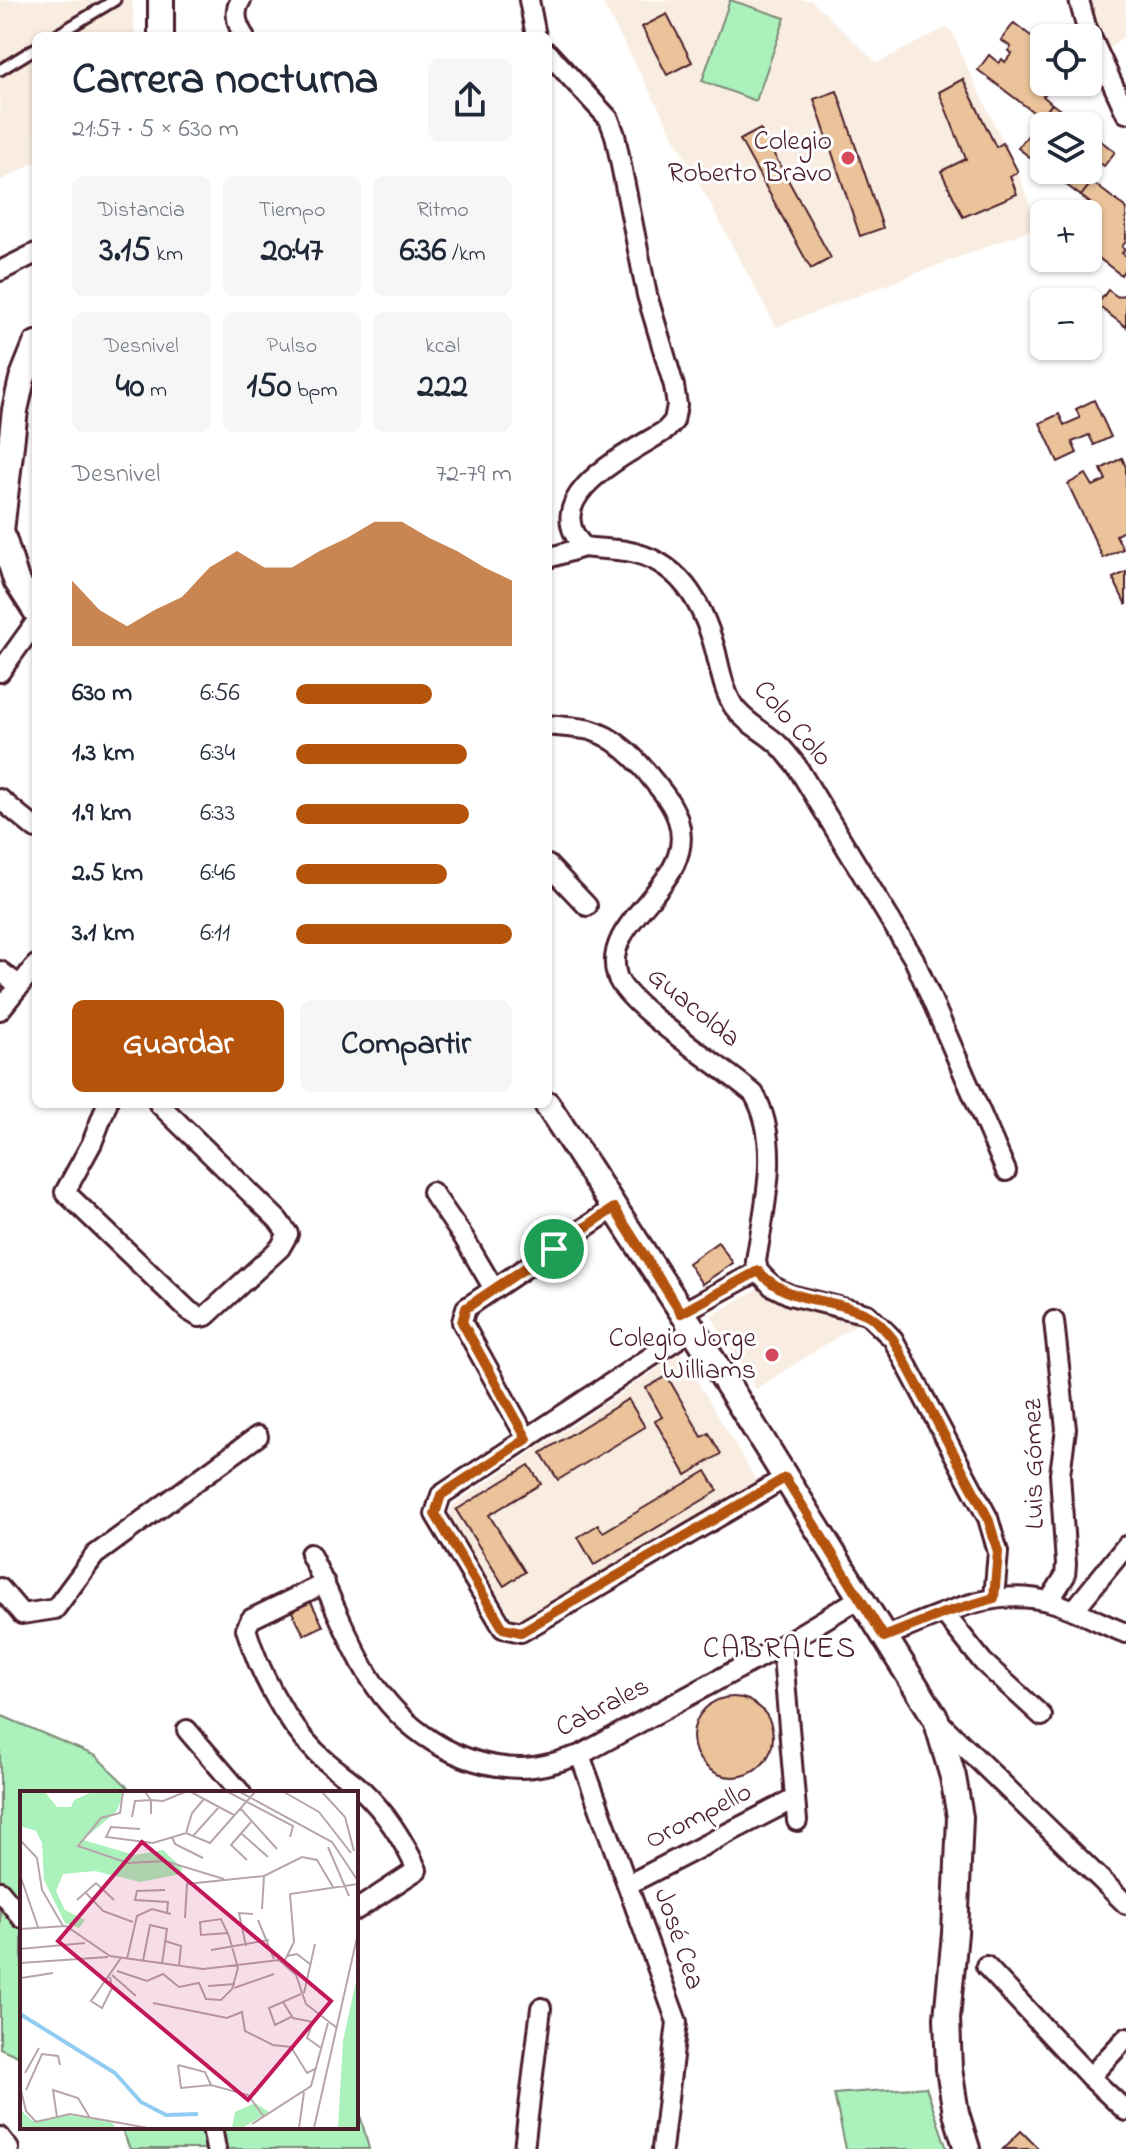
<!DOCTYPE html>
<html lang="es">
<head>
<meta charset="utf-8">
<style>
  body { margin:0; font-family:"Indie Flower",sans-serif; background:#f6f6f7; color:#1f2937; height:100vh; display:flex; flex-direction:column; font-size:30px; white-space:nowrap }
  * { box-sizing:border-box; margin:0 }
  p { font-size:26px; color:#747a83 }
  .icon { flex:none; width:44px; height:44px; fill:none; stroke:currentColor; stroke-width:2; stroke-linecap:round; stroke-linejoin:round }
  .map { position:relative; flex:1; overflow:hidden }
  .sheet { position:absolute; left:32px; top:32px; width:520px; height:1076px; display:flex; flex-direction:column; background:#fff; border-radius:12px; box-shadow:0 2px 6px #0004 }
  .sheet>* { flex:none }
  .fabs { position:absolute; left:1030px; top:24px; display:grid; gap:16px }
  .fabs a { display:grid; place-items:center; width:72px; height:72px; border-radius:12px; background:#fff; box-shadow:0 2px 6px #0004; font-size:40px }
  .pin { position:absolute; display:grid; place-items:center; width:68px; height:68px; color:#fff; margin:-34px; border:4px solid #fff; border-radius:50%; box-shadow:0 2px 8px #0007 }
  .round { display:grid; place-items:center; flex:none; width:84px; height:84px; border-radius:12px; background:#f6f6f7 }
  .headline { display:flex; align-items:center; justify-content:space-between; height:136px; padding:0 40px }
  h1 { font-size:44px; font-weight:700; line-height:60px }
  .stats { display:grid; grid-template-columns:repeat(3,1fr); gap:12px; height:136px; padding:8px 40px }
  .stats div { display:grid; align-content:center; border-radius:12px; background:#f6f6f7; text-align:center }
  .stats b { font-size:34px; font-weight:700 }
  .stats small { font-size:22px; font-weight:400 }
  .stats p { font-size:22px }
  .chart { height:224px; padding:16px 40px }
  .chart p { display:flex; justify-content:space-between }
  .chart svg { width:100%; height:144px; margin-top:8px; fill:#b45309; opacity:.7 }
  .button { display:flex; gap:16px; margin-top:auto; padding:16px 40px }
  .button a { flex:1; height:92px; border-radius:12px; background:#b45309; color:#fff; font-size:32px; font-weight:700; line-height:92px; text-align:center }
  .button a+a { background:#f6f6f7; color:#1f2937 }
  ul { padding:0 40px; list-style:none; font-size:26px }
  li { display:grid; grid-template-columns:128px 96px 1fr; align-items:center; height:60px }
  li i { height:20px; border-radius:10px; background:#b45309 }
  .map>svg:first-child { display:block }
  .built { fill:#f9ede1 }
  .green { fill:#abf1bc; stroke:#7a8874; stroke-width:2 }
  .building { fill:#eac39a; stroke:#4a1f2b; stroke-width:2 }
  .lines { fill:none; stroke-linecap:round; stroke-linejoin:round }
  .service-casing { stroke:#4a1f2b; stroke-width:15 }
  .minor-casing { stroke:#4a1f2b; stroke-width:24 }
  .secondary-casing { stroke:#4a1f2b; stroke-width:30 }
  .service { stroke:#fff; stroke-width:9 }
  .minor { stroke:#fff; stroke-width:18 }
  .secondary { stroke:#fff; stroke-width:24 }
  .route-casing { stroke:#fff; stroke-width:16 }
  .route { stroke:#b45309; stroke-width:10 }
  .poi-dot { fill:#d1495b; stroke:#fff; stroke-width:3 }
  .labels { text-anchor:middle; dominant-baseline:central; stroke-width:6; stroke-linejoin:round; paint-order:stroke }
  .poi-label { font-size:28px; fill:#4a1f2b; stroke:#fff; text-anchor:end }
  .street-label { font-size:28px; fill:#4a1f2b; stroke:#fff }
  .neighbourhood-label { font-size:30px; letter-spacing:2px; fill:#4a1f2b; stroke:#fff }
  .inset-river { fill:none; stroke:#93ccf2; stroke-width:4 }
  .inset-road { fill:none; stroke:#b7a5aa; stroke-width:2 }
  .view { fill:#c2185b; fill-opacity:0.15; stroke:#c2185b; stroke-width:4 }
  .inset-edge { fill:none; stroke:#4a1f2b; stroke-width:4 }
</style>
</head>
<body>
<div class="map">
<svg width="1126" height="2149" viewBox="0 0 1126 2149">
  <rect width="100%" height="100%" fill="#fff"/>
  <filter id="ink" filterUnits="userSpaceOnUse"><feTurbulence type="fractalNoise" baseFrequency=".0125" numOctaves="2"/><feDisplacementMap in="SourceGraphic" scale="16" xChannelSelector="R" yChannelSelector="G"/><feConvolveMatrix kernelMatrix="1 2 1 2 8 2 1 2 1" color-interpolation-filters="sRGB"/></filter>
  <g filter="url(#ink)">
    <g class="built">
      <path d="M 0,0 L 132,0 L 135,36 L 36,36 L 36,162 L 0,181 Z"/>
      <path d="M 601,0 L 811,0 L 877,63 L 947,27 L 953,33 L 964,61 L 1018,172 L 1038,227 L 776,327 Z"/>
      <path d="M 1088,0 L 1126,0 L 1126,34 L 1106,51 Z"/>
      <path d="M 759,1288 L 862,1321 L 756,1389 L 711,1316 Z"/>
      <path d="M 681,1353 L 757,1482 L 530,1615 L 521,1620 L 513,1618 L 451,1520 L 450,1511 L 454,1504 Z"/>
    </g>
    <g class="green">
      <path d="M 730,0 L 785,18 L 756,101 L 702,81 Z"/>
      <path d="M 0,1715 L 96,1756 L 134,1793 L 22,1793 L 22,2058 L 0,2048 Z"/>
      <path d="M 926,2087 L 947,2149 L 846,2149 L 834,2094 Z"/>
      <path d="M 356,2099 L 369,2149 L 130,2149 L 121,2127 L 356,2127 Z"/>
    </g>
    <g class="building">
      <path d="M 667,14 L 692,62 L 667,75 L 642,27 Z"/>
      <path d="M 1014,23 L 1044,46 L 1044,82 L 1053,82 L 1049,82 L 1043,91 L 1046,93 L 1043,96 L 1052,104 L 1041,118 L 978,70 L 989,55 L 999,63 L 1002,59 L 1005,62 L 1012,53 L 1008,51 L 1011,47 L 1001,40 Z"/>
      <path d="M 963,79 L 996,147 L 1003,143 L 1018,172 L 1010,176 L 1017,194 L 963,217 L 941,171 L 966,159 L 939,92 Z"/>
      <path d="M 837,91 L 883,228 L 860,236 L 814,99 Z"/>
      <path d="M 1052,104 L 1082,126 L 1050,126 L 1041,118 Z"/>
      <path d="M 760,129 L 831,258 L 811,269 L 740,140 Z"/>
      <path d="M 1088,131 L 1115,152 L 1104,166 L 1094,159 L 1091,162 L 1088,161 Z"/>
      <path d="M 1029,134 L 1039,141 L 1041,138 L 1044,140 L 1044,168 L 1018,148 Z"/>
      <path d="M 1047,170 L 1083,170 L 1085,171 L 1083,175 L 1092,182 L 1081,196 Z"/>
      <path d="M 1092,182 L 1126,208 L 1126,241 L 1122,247 L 1125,250 L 1122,253 L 1126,256 L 1126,267 L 1121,275 L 1088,250 L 1088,214 L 1091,210 L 1087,207 L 1090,203 L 1081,196 Z"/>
      <path d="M 1108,290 L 1118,297 L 1126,294 L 1126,327 L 1097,305 Z"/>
      <path d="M 1094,400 L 1111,437 L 1094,445 L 1089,435 L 1072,442 L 1077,453 L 1058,462 L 1040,423 L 1059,414 L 1064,425 L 1080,418 L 1076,409 Z"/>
      <path d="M 1122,458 L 1126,467 L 1126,530 L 1116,535 L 1123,549 L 1103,558 L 1068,484 L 1086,474 L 1093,486 L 1106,480 L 1101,469 Z"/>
      <path d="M 1126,572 L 1126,605 L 1113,578 Z"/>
      <path d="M 718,1242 L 733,1263 L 702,1284 L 688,1263 Z"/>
      <path d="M 667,1376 L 702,1437 L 709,1433 L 721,1454 L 686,1475 L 655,1421 L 662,1417 L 646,1388 Z"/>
      <path d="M 628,1399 L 645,1427 L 558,1480 L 541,1453 Z"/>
      <path d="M 529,1465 L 541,1484 L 489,1515 L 525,1572 L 504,1586 L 456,1510 Z"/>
      <path d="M 706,1471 L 718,1491 L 594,1565 L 578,1537 L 598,1525 L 603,1532 Z"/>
      <path d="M 310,1600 L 323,1626 L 304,1635 L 291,1610 Z"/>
      <circle cx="733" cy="1737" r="40"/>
      <path d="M 1021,2131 L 1039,2149 L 1003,2149 Z"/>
    </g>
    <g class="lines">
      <defs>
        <g id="service">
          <path d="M 55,36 L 115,0"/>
          <path d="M 0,70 L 36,48"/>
        </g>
        <g id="minor">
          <path d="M 241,0 C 233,11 237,25 244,36"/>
          <path d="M 529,0 L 536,36"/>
          <path d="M 1079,0 L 1086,26 L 1126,113"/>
          <path d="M 548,53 L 609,119 L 615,135 L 647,295 L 674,386 L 677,405 L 674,421 L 666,430 C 632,452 535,496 584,547 C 598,549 612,549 626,551 C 679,560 702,602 715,649 C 720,668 723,690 734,707 C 746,724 766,732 780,746 C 786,752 791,759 796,765 L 914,959 L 1006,1171"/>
          <path d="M 0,271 L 36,253"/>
          <path d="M 548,558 L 584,547"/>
          <path d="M 0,672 L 36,622"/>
          <path d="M 548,725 C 562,727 577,727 590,730 C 614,736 638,760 652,779 C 662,791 673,804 678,820 C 699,885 599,918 617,976 C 626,1006 726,1069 754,1094 C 782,1143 764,1208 756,1261 L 758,1271 L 772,1286 L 790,1295 L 867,1314 L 893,1339 L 988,1518 L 998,1552 L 994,1598"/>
          <path d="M 0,799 L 36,829"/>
          <path d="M 548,865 L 587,906"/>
          <path d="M 0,971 L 20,986"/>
          <path d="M 0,1010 L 36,965"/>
          <path d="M 107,1104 L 92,1143 L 65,1192 L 189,1311 L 199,1317 L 206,1316 L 280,1248 L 288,1234 L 278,1220 L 159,1104"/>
          <path d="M 432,1192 L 464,1238 L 494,1289"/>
          <path d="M 681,1313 L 758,1271"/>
          <path d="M 693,1329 L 441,1495 L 435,1514 L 503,1628 L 521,1632 L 785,1478"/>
          <path d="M 527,1439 L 462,1322 L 466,1308 L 614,1208"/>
          <path d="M 310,1554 C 330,1593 346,1638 369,1676 C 401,1729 457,1767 520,1768 C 541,1768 560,1761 580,1755 L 782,1645 L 860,1598"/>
          <path d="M 325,1583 L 251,1619 L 246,1629 C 259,1671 283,1719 315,1751 C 329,1766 347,1776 362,1790 C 385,1812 404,1841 417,1870 L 356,1910"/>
          <path d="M 0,1588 L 22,1614 L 55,1609 L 95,1555 L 258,1436"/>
          <path d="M 1049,1601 L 1065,1576 L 1066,1564 L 1060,1474 L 1066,1429 L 1054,1321"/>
          <path d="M 1074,1610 L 1126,1546"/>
          <path d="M 944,1613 L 983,1662 L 1042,1716"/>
          <path d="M 884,1637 C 937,1616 994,1585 1051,1602 C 1077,1609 1101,1624 1126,1633"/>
          <path d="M 782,1645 L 797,1821"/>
          <path d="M 936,1719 L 1126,1904"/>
          <path d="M 187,1730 L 241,1793"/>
          <path d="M 580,1755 L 677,2022 L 662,2149"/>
          <path d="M 629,1884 L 794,1799"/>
          <path d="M 0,1891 L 22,1918"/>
          <path d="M 986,1966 L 1090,2077 L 1126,2111"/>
          <path d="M 1090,2077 L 1126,2038"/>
          <path d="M 212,2127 L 216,2149"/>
          <path d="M 0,2137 L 9,2149"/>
          <path d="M 524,2149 L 541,2008"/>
        </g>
        <g id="secondary">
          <path d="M 161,0 L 161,36"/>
          <path d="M 36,344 L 22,379 L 15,410 L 1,531 L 16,580 L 36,611"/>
          <path d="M 547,1104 L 693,1329 L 936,1719 L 953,1777 L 960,1817 L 955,1933 L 947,2018 L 949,2069 L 956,2113 L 967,2149"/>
        </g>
      </defs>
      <use href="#service" class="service-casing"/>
      <use href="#minor" class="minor-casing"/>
      <use href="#secondary" class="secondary-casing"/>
      <use href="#service" class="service"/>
      <use href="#minor" class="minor"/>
      <use href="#secondary" class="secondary"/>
    </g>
  </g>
  <g class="lines" filter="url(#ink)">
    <defs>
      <path id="route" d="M 614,1208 L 681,1313 L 758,1271 C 792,1306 825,1295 866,1314 C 877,1319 885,1330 893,1339 L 988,1518 L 998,1552 L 994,1598 L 944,1613 L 884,1637 L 785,1478 L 521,1632 L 503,1628 L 435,1514 L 441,1495 L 527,1439 L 462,1322 L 466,1308 Z"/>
    </defs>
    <use href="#route" class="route-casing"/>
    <use href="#route" class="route"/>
  </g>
  <g class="poi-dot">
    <circle cx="848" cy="158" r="8"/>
    <circle cx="772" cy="1355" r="8"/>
  </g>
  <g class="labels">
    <g class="poi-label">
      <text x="832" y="142">Colegio<tspan x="832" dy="32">Roberto Bravo</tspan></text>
      <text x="756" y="1339">Colegio Jorge<tspan x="756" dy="32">Williams</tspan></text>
    </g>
    <g class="street-label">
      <text transform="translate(792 724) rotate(49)">Colo Colo</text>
      <text transform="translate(693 1008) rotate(39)">Guacolda</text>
      <text transform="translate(1035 1464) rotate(-91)">Luis Gómez</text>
      <text transform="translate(603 1708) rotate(-27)">Cabrales</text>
      <text transform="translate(699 1817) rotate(-27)">Orompello</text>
      <text transform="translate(678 1939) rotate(71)">José Cea</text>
    </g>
    <g class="neighbourhood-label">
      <text x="780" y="1650">CABRALES</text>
    </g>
  </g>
  <g transform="translate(20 1791)">
    <rect width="338" height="338" fill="#fff"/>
    <path d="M 0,1 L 25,1 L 37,16 L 51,16 L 54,9 L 72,1 L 105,1 L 96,21 L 63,49 L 115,64 L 143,59 L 162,77 L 161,83 L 120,91 L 75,80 L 43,83 L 36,100 L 45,119 L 65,129 L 59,137 L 45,132 L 24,89 L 22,52 L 16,40 L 0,35 ZM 338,181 L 338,336 L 318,337 L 323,250 ZM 0,302 L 2,320 L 12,330 L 46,324 L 90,329 L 96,337 L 0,337 ZM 235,312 L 249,321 L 222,337 L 212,337 L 215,321 Z" fill="#abf1bc"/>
    <path class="inset-river" d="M 0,223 L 95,282 L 121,311 L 146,324 L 178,323"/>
    <path class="inset-road" d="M 36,1 L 62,1M 103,1 L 100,22 L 81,27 L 58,55 L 108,72 L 145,70 L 204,88M 125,1 L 131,9 L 143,10 L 165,1M 171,1 L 214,24M 208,1 L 273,35 L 270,46M 220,1 L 312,51 L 338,90M 264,1 L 299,21 L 331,62M 302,1 L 325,26 L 334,60M 221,18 L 257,58M 112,26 L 115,10 L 131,9 L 131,23M 120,38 L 91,36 L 86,46 L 133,52 L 166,42 L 190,52 L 235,1M 166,42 L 172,22 L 184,8M 222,43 L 248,66M 173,45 L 199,16M 152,46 L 155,53 L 183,67M 0,49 L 17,67 L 22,99 L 43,135M 308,56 L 329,105M 227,69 L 211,54 L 231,31M 0,84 L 18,136M 145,99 L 117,100 L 115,109 L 148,111 L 147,122M 65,101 L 83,120 L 113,131M 57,109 L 76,92 L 94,109M 242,118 L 244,85 L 282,66 L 297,69 L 313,96M 165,127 L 167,93 L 244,85M 238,129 L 254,168M 0,138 L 46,135 L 90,165 L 183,178 L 259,169 L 276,184 L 286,213 L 317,237M 145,150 L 161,155 L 159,175M 226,155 L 219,122 L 233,123M 0,158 L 65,152M 191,159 L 249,149M 267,165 L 277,163 L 291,174M 107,168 L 117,125 L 132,118 L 151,123M 123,170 L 130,134 L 147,138 L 142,173M 264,171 L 274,151 L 270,103 L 338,93M 0,172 L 88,166M 97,180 L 127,190 L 143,183 L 159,196 L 179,192 L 186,208 L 201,209 L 212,198 L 218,177 L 209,145 L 201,128 L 180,131 L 181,144 L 208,142M 0,182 L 1,187 L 33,182M 92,184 L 116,205M 90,186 L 92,197 L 82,217 L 71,210 L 101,167M 188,195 L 215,193M 214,197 L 254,183M 284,202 L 295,153M 263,211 L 273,227 L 293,231 L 287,247 L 301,257M 133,212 L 207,227 L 222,221 L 225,240 L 253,254 L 271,256 L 287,282 L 297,277M 271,226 L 255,234 L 249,217 L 281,203M 158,274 L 161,297 L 191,294 L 228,304 L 244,326M 158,274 L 185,281 L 191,294M 5,282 L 19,257M 0,295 L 6,320 L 16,331 L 50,323 L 128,337M 6,299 L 22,263 L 38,265 L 40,274M 37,326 L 33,299 L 58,307 L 70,327M 232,333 L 291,295 L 308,232M 279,337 L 284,301M 294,337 L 338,142"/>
    <path class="view" d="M 122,51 L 311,210 L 228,309 L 38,150 Z"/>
    <rect width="338" height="338" class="inset-edge"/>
  </g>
</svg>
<div class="fabs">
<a><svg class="icon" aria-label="locate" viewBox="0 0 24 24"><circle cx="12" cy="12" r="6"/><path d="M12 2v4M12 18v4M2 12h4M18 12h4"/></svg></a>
<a><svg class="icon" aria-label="layers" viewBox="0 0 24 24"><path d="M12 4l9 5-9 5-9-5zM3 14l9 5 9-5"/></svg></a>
<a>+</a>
<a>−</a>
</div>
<div class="pin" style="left:554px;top:1249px;background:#1e9e55"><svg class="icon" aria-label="arrive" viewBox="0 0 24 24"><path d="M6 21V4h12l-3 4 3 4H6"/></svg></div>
<section class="sheet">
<div class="headline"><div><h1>Carrera nocturna</h1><p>21:57 · 5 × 630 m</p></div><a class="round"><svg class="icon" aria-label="share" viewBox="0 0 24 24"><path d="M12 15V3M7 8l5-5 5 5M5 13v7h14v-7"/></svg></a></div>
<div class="stats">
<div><p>Distancia</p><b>3.15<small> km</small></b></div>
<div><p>Tiempo</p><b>20:47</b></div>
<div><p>Ritmo</p><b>6:36<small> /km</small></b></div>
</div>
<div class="stats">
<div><p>Desnivel</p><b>40<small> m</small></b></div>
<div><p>Pulso</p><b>150<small> bpm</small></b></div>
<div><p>kcal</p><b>222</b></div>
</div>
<div class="chart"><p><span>Desnivel</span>72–79 m</p>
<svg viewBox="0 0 160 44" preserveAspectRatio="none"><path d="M0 44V24L10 33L20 38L30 33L40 29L50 20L60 15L70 20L80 20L90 15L100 11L110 6L120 6L130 11L140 15L150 20L160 24V44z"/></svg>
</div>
<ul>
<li><b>630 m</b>6:56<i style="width:63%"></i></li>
<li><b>1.3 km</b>6:34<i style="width:79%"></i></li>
<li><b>1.9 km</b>6:33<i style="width:80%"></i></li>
<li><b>2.5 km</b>6:46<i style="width:70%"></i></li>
<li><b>3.1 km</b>6:11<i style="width:100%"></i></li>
</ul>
<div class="button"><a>Guardar</a><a>Compartir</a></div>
</section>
</div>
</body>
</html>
